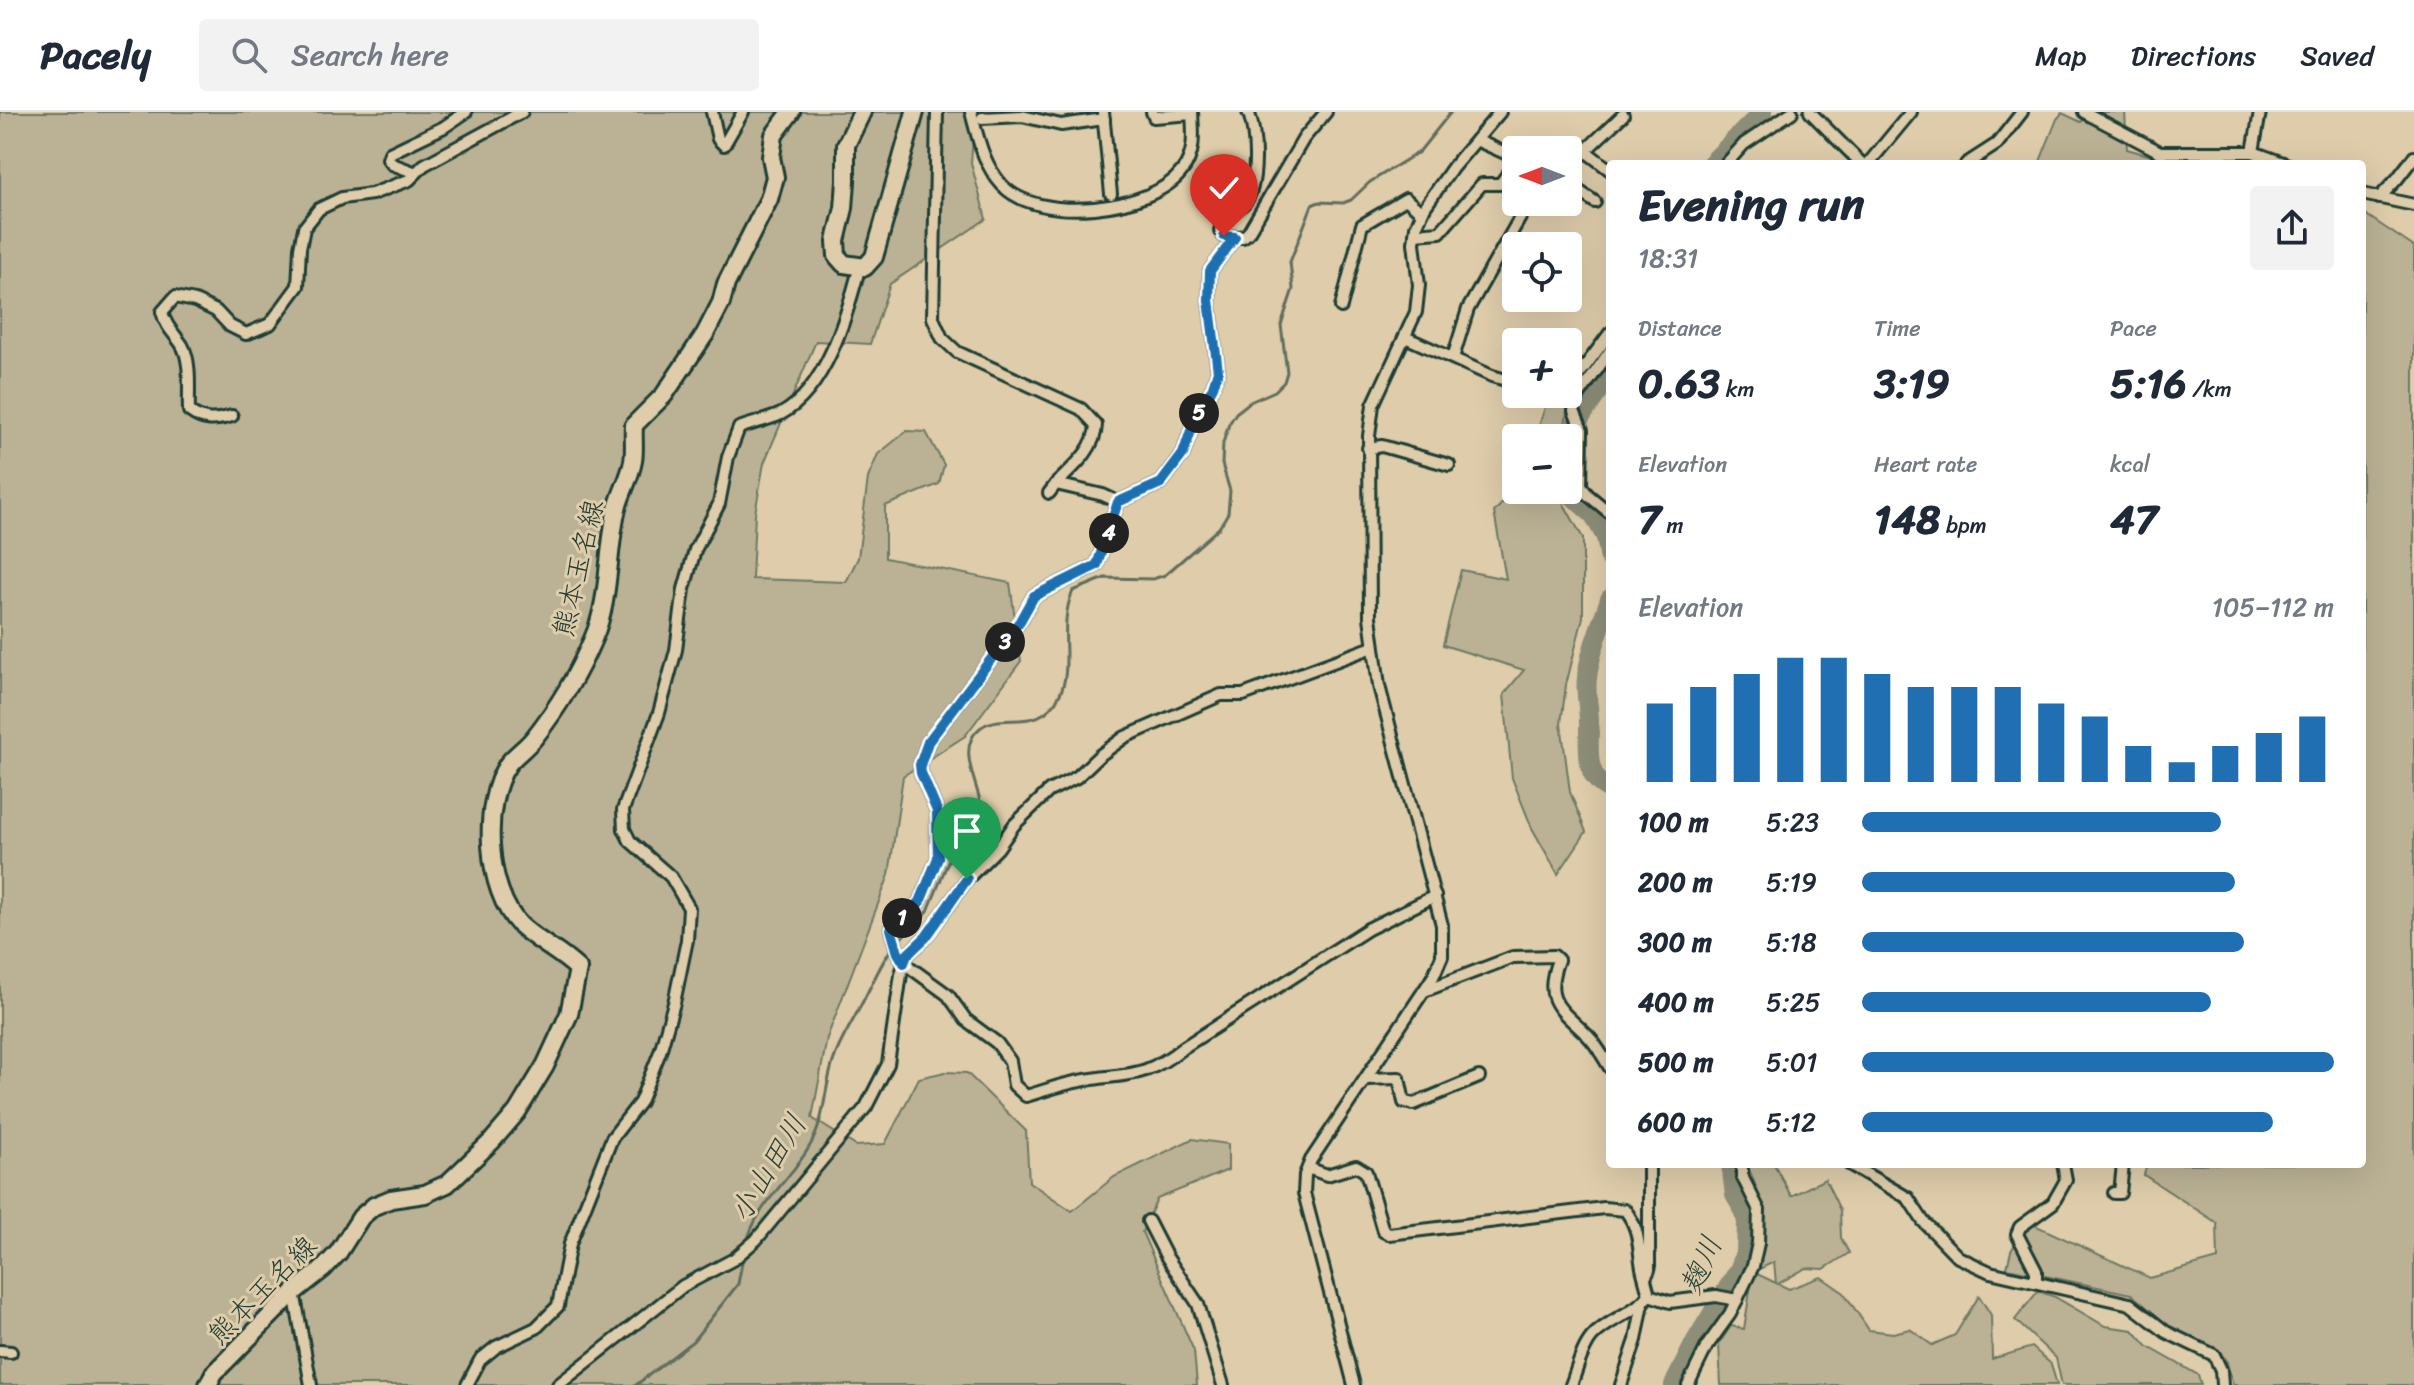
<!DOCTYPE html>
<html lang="en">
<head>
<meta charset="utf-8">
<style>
  body { margin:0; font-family:Sriracha,"Klee One",sans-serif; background:#f2f2f3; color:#1f2937; height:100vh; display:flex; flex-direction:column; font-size:30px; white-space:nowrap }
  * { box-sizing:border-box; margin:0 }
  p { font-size:26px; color:#747a83 }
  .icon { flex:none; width:44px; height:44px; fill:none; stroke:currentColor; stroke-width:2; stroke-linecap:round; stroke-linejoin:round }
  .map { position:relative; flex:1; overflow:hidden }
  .side { position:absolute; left:1606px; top:48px; width:760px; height:1008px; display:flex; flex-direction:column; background:#fff; border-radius:8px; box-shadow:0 8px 32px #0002 }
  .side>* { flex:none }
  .needle { width:52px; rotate:270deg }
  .tools { position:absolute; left:1502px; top:24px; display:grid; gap:16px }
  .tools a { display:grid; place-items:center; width:80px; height:80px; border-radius:8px; background:#fff; box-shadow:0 8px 32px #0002; font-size:40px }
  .pin { position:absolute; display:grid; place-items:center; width:68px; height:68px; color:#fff; margin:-82px -34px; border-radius:50% 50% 50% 0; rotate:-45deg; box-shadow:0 0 8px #0007 }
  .pin .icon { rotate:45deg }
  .km { position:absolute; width:40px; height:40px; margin:-20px; border-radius:50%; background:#222; color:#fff; font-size:22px; line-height:40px; text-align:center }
  .round { display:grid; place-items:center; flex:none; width:84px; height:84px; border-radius:8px; background:#f2f2f3 }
  .overview { display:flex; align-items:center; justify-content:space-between; height:136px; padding:0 32px }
  h1 { font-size:44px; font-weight:800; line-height:60px }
  .stats { display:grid; grid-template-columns:repeat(3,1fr); gap:12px; height:136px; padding:8px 32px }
  .stats div { display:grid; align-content:center }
  .stats b { font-size:40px; font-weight:800 }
  .stats small { font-size:22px; font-weight:400 }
  .stats p { font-size:22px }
  .chart { height:224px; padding:16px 32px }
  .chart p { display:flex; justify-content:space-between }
  .chart svg { width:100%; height:144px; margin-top:8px; stroke:#1f6fb2; stroke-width:6 }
  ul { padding:0 32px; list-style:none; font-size:26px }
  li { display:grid; grid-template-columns:128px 96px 1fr; align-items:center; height:60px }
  li i { height:20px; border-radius:10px; background:#1f6fb2 }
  header { display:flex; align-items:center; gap:48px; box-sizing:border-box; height:112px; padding:0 40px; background:#fff; border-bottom:2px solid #e0e1e3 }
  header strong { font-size:38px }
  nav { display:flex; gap:44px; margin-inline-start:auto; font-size:28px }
  .search { width:560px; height:72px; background:#f2f2f3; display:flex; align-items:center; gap:20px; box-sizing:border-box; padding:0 28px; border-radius:8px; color:#747a83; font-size:30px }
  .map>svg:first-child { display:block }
  .green { fill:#bbb295; stroke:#6d7864; stroke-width:2 }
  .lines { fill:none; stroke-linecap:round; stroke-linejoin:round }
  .stream { stroke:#606e5d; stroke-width:3 }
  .river { stroke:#8c8e78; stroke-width:20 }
  .street-casing { stroke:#1f3d34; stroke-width:16 }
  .primary-casing { stroke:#1f3d34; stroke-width:22 }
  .street { stroke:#deccaa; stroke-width:10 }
  .primary { stroke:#deccaa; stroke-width:16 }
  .route-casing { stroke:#fff; stroke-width:16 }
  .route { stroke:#1f6fb2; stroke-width:10 }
  .labels { text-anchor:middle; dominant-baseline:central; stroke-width:6; stroke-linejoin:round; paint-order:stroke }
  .street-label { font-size:28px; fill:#1f3d34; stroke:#deccaa }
  .water-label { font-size:30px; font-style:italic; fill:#2a453b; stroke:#deccaa }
</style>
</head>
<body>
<header>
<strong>Pacely</strong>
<div class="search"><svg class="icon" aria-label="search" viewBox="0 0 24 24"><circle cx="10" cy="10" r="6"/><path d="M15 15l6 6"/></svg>Search here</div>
<nav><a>Map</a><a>Directions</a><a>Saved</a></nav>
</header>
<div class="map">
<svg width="2414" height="1273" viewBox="0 0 2414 1273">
  <rect width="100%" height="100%" fill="#deccaa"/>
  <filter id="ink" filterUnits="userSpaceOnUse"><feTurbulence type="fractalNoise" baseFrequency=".0125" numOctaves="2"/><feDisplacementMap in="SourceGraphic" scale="16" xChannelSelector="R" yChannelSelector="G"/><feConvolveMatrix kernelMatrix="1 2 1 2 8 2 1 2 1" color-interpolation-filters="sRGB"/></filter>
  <g filter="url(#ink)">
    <g class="green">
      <path d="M 0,0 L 975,0 L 971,51 L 986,107 L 890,172 L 870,232 L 816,229 L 764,351 L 755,401 L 752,467 L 846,470 L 858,446 L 868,366 L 878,342 L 907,319 L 926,320 L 944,353 L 939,372 L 885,394 L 885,446 L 1010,471 L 1021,549 L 965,624 L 903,664 L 889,763 L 827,926 L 812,1006 L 856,1034 L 885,1032 L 919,966 L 945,960 L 967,961 L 1026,1019 L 1029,1070 L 1072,1099 L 1114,1065 L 1192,1027 L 1228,1032 L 1228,1058 L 1157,1087 L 1142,1120 L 1194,1239 L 1197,1273 L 0,1273 Z"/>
      <path d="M 2092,0 L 2125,0 L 2127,37 L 2179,52 L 2039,52 L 2057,7 L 2062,1 L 2081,10 Z"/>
      <path d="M 2362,100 L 2414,135 L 2414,1273 L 2233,1273 L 2226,1247 L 2216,1238 L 2169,1214 L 2131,1182 L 2007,1156 L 2011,1139 L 2028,1110 L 2150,1166 L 2218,1147 L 2217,1111 L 2144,1063 L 2147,1052 L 2362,1052 Z"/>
      <path d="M 1549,283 L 1569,286 L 1563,326 L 1535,326 Z"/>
      <path d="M 1516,376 L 1516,378 L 1556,378 L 1583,426 L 1583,505 L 1566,573 L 1561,611 L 1570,680 L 1586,720 L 1558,762 L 1532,716 L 1512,666 L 1504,582 L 1524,558 L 1443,533 L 1461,458 L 1506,467 L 1494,400 Z"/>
      <path d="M 1774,1052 L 1791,1084 L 1825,1067 L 1840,1098 L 1841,1126 L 1849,1141 L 1824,1157 L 1806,1156 L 1778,1172 L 1789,1177 L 1821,1165 L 1844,1181 L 1869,1218 L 1893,1221 L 1910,1217 L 1932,1233 L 1955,1223 L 1979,1184 L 1991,1203 L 1992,1247 L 2032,1235 L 2051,1252 L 2057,1273 L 1721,1273 L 1719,1232 L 1731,1214 L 1744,1217 L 1753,1160 L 1776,1171 L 1774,1150 L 1759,1157 C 1765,1109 1767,1097 1747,1053 Z"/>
      <path d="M 2038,1179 L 2055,1185 L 2105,1214 L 2133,1218 L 2147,1234 L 2198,1263 L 2201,1273 L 2062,1273 L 2056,1246 L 2015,1208 Z"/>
    </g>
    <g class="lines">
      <g class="stream">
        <path d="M 897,830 L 928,799 L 954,735 L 978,716 C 979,706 982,694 979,685 C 974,665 958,633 980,616 C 1003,598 1040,624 1060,582 C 1074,553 1057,514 1073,479 L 1105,466 L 1153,467 L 1165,463 L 1219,416 L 1228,401 L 1230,379 L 1222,352 L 1223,331 L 1229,312 L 1236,301 L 1250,290 L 1275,279 L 1284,270 L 1287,260 L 1281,213 L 1293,177 L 1290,150 L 1312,93 L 1319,90 L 1343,91 L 1351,88 L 1370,70 L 1419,40 L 1451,0"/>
        <path d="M 746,1134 C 754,1095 789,1069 808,1037 C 826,1008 823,981 833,950 C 839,930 851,913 860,895 C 871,875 879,854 892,836"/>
        <path d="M 636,1273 L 693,1229 L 738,1172 L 743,1145"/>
      </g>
      <g class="river">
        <path d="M 1711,52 L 1763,0"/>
        <path d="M 1610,262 L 1569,322 L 1568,367 L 1572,383 L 1594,403 L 1606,425 L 1610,447"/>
        <path d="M 1610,487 C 1602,512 1590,539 1587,566 C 1585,580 1589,596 1589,610 C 1590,634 1582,665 1610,677"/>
        <path d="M 1674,1273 L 1696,1229 L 1739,1158 L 1746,1140 L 1747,1111 L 1745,1100 L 1735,1083 L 1731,1052"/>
      </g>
      <defs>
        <g id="street">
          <path d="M 712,0 L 718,27 L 724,33 L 743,0"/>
          <path d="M 937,0 L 933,206 L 942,226 L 957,240 L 1081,297 L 1096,313 C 1095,338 1073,355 1056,372"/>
          <path d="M 971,0 C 978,26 983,52 1002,73 C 1037,112 1152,100 1182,59 C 1196,41 1193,21 1192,0"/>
          <path d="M 1103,0 L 1111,82"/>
          <path d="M 1152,0 L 1154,5 L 1192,2"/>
          <path d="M 1248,0 C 1257,18 1259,76 1244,91 C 1235,100 1223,105 1220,119 L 1224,124 L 1243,125 L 1248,121 L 1304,26 L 1326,0"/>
          <path d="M 1810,0 L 1862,52"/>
          <path d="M 2084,0 L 2160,40 L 2253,40 L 2286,52"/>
          <path d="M 982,6 L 1022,4 L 1061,13 L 1104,7"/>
          <path d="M 1476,28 L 1516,46"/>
          <path d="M 1584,38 L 1610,58"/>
          <path d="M 2253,40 L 2260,0"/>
          <path d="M 1726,52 L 1744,32 L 1792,0"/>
          <path d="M 1868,52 L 1911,0"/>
          <path d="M 1966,52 L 1997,32 L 2022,0"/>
          <path d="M 1568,55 L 1623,3"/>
          <path d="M 416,61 L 392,52 L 388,47 L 390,41 L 444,15 L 466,0"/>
          <path d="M 1568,72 L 1595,90"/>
          <path d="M 2362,82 L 2414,93"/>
          <path d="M 2379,86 L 2397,67 L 2414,45"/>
          <path d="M 1415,122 L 1440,120 L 1482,72 L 1500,72 L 1516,51"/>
          <path d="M 1341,195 L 1362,113 L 1406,87 L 1422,101"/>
          <path d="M 1405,225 L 1492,264 L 1516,271"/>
          <path d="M 1610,239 L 1578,285 L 1574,299 L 1582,318 L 1581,374 L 1588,383 L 1610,401"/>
          <path d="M 1453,246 L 1468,197 L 1529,90"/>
          <path d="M 1568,272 L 1578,264 L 1610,221"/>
          <path d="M 232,304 C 214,309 204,310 189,299 C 188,279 192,251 182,233 C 174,221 166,215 162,200 L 175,185 L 195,189 L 216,199 L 230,214 L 246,222 L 270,212 L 298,174 L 300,136 L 304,116 L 319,97 L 342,86 L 372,82 L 409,68 L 424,53 L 522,0"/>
          <path d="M 1368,336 L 1382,334 L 1449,353"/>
          <path d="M 1049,381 L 1056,372 L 1103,383 L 1118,390 L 1161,371 L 1183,342 L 1193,313 L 1213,275 L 1218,259 L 1209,188 L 1210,159 L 1235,125"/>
          <path d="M 1118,390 L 1097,453 L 1034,484 L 1020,509 L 928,630 L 920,653 L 921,661 L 937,699 L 938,746 L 920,790 L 891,817 L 898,841 L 904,851 L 948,883 L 966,908 L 997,931 L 1010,949 L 1014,973 L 1026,984 C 1044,979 1062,972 1080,969 C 1128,960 1141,969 1184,935 L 1368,817 L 1435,784"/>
          <path d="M 1424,879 L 1513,845 L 1554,844 L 1558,848 C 1542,890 1561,897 1588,924 C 1597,933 1603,945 1610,956"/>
          <path d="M 1366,967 L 1399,966 L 1404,990 L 1414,992 L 1479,965"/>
          <path d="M 1849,1052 L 1908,1086 L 1923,1109 L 1958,1145 L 1990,1160 L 2130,1192 L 2166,1220 L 2214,1243 L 2221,1258 L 2222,1273"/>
          <path d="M 1308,1056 L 1327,1063 L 1356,1054 L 1366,1060 L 1383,1119 L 1389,1122 L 1604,1096 L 1625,1098 C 1640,1117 1638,1134 1642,1156 C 1644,1165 1647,1174 1649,1183"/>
          <path d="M 2114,1081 L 2120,1081 L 2123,1052"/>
          <path d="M 1148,1109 L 1166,1144 L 1198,1192 L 1223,1273"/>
          <path d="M 1646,1164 L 1649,1158 L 1649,1052"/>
          <path d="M 2036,1170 L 2036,1159 L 2017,1122 L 2020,1115 L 2053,1091 L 2066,1068 L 2063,1052"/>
          <path d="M 294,1180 L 311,1273"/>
          <path d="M 1649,1183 L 1670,1190 L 1716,1184 L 1737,1188"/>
          <path d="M 0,1239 L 11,1240"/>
          <path d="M 467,1273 L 480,1248 L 496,1235 L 536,1216 L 558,1194 L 570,1132 L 612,1026 L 640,990 L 660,940 L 674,891 L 687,828 L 689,796 L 671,765 L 630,729 L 624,717 L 623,698 L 659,601 L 676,538 L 684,477 L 695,438 L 719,392 L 728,345 L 739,316 C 752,311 768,308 781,302 C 826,278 847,203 859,157 L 865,155"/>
          <path d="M 558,1273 L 683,1174 L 734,1147 L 756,1128 L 866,995 L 888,952 L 901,862 L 907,843 L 926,825 L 967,767 L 998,736 L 1014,713 L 1049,679 L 1077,665 L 1099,644 L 1125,625 L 1221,583 L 1243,583 L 1373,535"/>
          <path d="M 1354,1273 L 1304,1081 L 1305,1063 L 1311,1048 L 1433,865 L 1442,844 L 1442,813 L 1379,574 L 1370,505 L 1369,324 L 1373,293 L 1416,200 L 1419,173 L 1414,131 L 1416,115 L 1425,95 L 1453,55 L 1500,0"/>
          <path d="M 1571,1273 C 1577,1258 1581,1238 1592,1225 C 1608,1207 1634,1202 1649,1183"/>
          <path d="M 1621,1273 L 1636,1228 L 1643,1191"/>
          <path d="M 1688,1273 L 1707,1234 L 1730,1202 L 1753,1154 L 1758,1131 L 1759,1098 L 1742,1064 L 1742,1052"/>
        </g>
        <g id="primary">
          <path d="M 862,0 L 846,33 L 846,69 L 844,96 L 836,129 L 837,144 L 844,152 L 865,155 L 874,145 L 915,0"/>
          <path d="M 208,1273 L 214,1261 L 294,1180 L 323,1157 L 338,1141 L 361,1105 L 374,1094 L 391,1087 L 425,1082 L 447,1072 L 492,1029 L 517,1000 L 545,954 L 569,902 L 578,857 C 561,840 538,830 520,813 C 486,779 481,692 508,652 C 515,643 526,636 534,626 C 557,597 578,562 593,527 C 610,489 607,442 616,401 C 619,384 630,367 633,349 C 635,338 633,325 634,313 L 664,283 L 705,222 L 721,191 L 726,172 L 769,87 L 775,65 L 771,45 L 774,23 L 791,0"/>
        </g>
      </defs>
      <use href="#street" class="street-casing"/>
      <use href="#primary" class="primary-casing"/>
      <use href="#street" class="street"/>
      <use href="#primary" class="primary"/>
    </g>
  </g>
  <g class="lines" filter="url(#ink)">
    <defs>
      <path id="route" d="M 967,767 L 926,825 L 907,843 L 904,851 L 898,841 L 891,817 L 920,790 L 938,746 L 937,699 L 921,661 L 920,653 L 928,630 L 1020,509 L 1034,484 L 1097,453 L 1118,390 L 1161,371 L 1183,342 L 1193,313 L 1213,275 L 1218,259 L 1209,188 L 1210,159 L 1235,125 L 1224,124"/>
    </defs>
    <use href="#route" class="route-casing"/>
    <use href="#route" class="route"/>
  </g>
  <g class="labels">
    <g class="street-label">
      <text transform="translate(578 456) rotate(-77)">熊本玉名線</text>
      <text transform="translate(262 1178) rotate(-45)">熊本玉名線</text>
    </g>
    <g class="water-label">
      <text transform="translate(768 1056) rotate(-59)">小山田川</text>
      <text transform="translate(1701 1153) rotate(-66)">麹川</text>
    </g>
  </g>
</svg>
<div class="tools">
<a><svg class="needle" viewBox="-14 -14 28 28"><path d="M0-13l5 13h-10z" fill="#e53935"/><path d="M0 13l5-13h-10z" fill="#747a83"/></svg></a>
<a><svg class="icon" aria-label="locate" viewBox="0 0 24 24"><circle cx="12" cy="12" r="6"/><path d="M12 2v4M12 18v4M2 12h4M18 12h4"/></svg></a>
<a>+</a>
<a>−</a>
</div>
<div class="pin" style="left:967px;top:767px;background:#1e9e55"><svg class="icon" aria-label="arrive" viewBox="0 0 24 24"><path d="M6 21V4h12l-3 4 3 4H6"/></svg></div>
<div class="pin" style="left:1224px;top:124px;background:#d93025"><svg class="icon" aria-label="check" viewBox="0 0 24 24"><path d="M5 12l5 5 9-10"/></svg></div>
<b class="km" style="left:902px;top:806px">1</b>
<b class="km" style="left:1005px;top:530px">3</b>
<b class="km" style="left:1109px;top:421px">4</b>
<b class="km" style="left:1199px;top:301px">5</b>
<section class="side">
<div class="overview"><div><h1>Evening run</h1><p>18:31</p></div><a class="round"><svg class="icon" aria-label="share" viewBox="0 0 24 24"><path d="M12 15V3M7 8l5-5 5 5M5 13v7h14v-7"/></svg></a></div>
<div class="stats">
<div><p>Distance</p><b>0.63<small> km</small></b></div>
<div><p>Time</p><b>3:19</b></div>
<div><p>Pace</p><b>5:16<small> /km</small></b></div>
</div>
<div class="stats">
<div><p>Elevation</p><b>7<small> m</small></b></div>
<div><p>Heart rate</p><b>148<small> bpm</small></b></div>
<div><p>kcal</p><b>47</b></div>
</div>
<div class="chart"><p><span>Elevation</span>105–112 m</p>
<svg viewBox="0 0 160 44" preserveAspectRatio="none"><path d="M5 44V20M15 44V15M25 44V11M35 44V6M45 44V6M55 44V11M65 44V15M75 44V15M85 44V15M95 44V20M105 44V24M115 44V33M125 44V38M135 44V33M145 44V29M155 44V24"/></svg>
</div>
<ul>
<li><b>100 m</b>5:23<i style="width:76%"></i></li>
<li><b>200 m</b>5:19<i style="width:79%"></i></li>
<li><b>300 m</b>5:18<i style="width:81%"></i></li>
<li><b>400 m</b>5:25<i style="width:74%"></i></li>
<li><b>500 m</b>5:01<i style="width:100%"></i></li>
<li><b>600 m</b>5:12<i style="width:87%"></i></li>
</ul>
</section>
</div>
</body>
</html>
